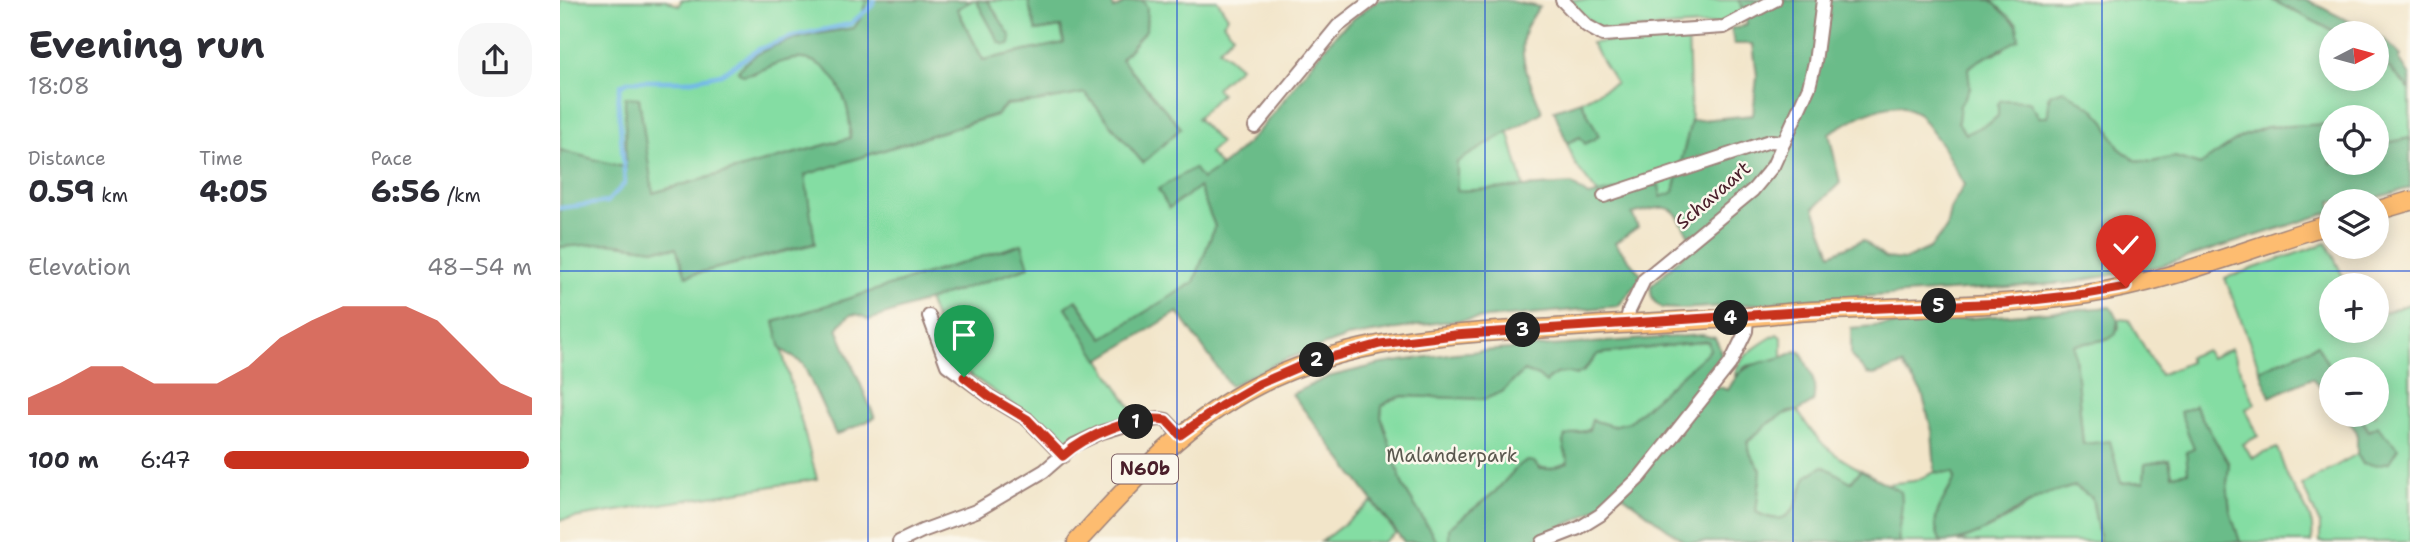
<!DOCTYPE html>
<html lang="en">
<head>
<meta charset="utf-8">
<style>
  body { margin:0; font-family:"Shantell Sans",sans-serif; background:#f7f7f7; color:#2b2b33; height:100vh; display:flex; flex-direction:column; font-size:26px; white-space:nowrap }
  * { box-sizing:border-box; margin:0 }
  p { font-size:23px; color:#7c7c81 }
  .icon { flex:none; width:38px; height:38px; fill:none; stroke:currentColor; stroke-width:2; stroke-linecap:round; stroke-linejoin:round }
  .map { position:relative; flex:1; overflow:hidden }
  .details { display:flex; flex-direction:column; background:#fff; width:560px }
  .details>* { flex:none }
  .needle { width:46px; rotate:84deg }
  .controls { position:absolute; left:1759px; top:21px; display:grid; gap:14px }
  .controls a { display:grid; place-items:center; width:70px; height:70px; border-radius:50%; background:#fff; box-shadow:0 4px 18px #0003; font-size:35px }
  .pin { position:absolute; display:grid; place-items:center; width:60px; height:60px; color:#fff; margin:-72px -30px; border-radius:50% 50% 50% 0; rotate:-45deg; box-shadow:0 0 7px #0007 }
  .pin .icon { rotate:45deg }
  .km { position:absolute; width:35px; height:35px; margin:-18px; border-radius:50%; background:#222; color:#fff; font-size:19px; line-height:35px; text-align:center }
  .round { display:grid; place-items:center; flex:none; width:74px; height:74px; border-radius:28px; background:#f7f7f7 }
  .overview { display:flex; align-items:center; justify-content:space-between; height:119px; padding:0 28px }
  h1 { font-size:38px; font-weight:700; line-height:52px }
  .stats { display:grid; grid-template-columns:repeat(3,1fr); gap:10px; height:119px; padding:7px 28px }
  .stats div { display:grid; align-content:center }
  .stats b { font-size:30px; font-weight:700 }
  .stats small { font-size:19px; font-weight:400 }
  .stats p { font-size:19px }
  .chart { height:196px; padding:14px 28px }
  .chart p { display:flex; justify-content:space-between }
  .chart svg { width:100%; height:126px; margin-top:7px; fill:#c8321e; opacity:.7 }
  ul { padding:0 28px; list-style:none; font-size:23px }
  li { display:grid; grid-template-columns:112px 84px 1fr; align-items:center; height:52px }
  li i { height:18px; border-radius:9px; background:#c8321e }
  main { display:flex; flex:1; min-height:0 }
  .map>svg:first-child { display:block }
  .green { fill:#84dda3; stroke:#677e67; stroke-width:2 }
  .forest { fill:#6bbc89; stroke:#5a6e5a; stroke-width:2; fill-rule:evenodd }
  .lines { fill:none; stroke-linecap:round; stroke-linejoin:round }
  .stream { stroke:#72b8e9; stroke-width:4.5 }
  .minor-casing { stroke:#9e827a; stroke-width:16 }
  .primary-casing { stroke:#9e827a; stroke-width:21 }
  .minor { stroke:#fff; stroke-width:12 }
  .primary { stroke:#fdbc70; stroke-width:18 }
  .route-casing { stroke:#fff; stroke-width:14 }
  .route { stroke:#c8321e; stroke-width:9 }
  .grid { fill:none; stroke:#1d4ed8; stroke-width:2; stroke-opacity:0.55 }
  .labels { text-anchor:middle; dominant-baseline:central; stroke-width:5; stroke-linejoin:round; paint-order:stroke }
  .shield { fill:#fbf7ec; stroke:#7f6065; stroke-width:2 }
  .shield-label { font-size:18px; font-weight:bold; fill:#4a1f2b }
  .street-label { font-size:19px; fill:#4a1f2b; stroke:#fbf7ec }
  .park-label { font-size:19px; fill:#5b584f; stroke:#fbf7ec }
</style>
</head>
<body>
<main>
<section class="details">
<div class="overview"><div><h1>Evening run</h1><p>18:08</p></div><a class="round"><svg class="icon" aria-label="share" viewBox="0 0 24 24"><path d="M12 15V3M7 8l5-5 5 5M5 13v7h14v-7"/></svg></a></div>
<div class="stats">
<div><p>Distance</p><b>0.59<small> km</small></b></div>
<div><p>Time</p><b>4:05</b></div>
<div><p>Pace</p><b>6:56<small> /km</small></b></div>
</div>
<div class="chart"><p><span>Elevation</span>48–54 m</p>
<svg viewBox="0 0 160 44" preserveAspectRatio="none"><path d="M0 44V38L10 33L20 27L30 27L40 33L50 33L60 33L70 27L80 17L90 11L100 6L110 6L120 6L130 11L140 22L150 33L160 38V44z"/></svg>
</div>
<ul>
<li><b>100 m</b>6:47<i style="width:99%"></i></li>
</ul>
</section>
<div class="map">
<svg width="1850" height="542" viewBox="0 0 1850 542">
  <rect width="100%" height="100%" fill="#fbf7ec"/>
  <filter id="ink" filterUnits="userSpaceOnUse"><feTurbulence type="fractalNoise" baseFrequency=".0143" numOctaves="2"/><feDisplacementMap in="SourceGraphic" scale="14" xChannelSelector="R" yChannelSelector="G"/><feConvolveMatrix kernelMatrix="1 2 1 2 8 2 1 2 1" color-interpolation-filters="sRGB"/></filter>
  <filter id="wash" filterUnits="userSpaceOnUse"><feTurbulence type="fractalNoise" baseFrequency=".00686" numOctaves="4" result="noise"/><feDisplacementMap in="SourceGraphic" scale="28" xChannelSelector="R" yChannelSelector="G"/><feGaussianBlur stdDeviation="1.57" result="paint"/><feColorMatrix in="noise" values="0 0 0 0 0 0 0 0 0 0 0 0 0 0 0 0 0 1.4 0 .05"/><feComposite in="paint" operator="in"/></filter>
  <g filter="url(#wash)">
    <rect width="100%" height="100%" fill="#f2e5c9"/>
    <g class="green">
      <path d="M 0,0 L 106,0 L 119,6 L 121,0 L 306,0 L 302,16 L 294,28 L 256,34 L 200,53 L 193,74 C 208,68 224,58 240,59 C 278,60 292,108 290,138 L 92,193 L 79,98 L 65,98 L 66,168 L 0,150 Z"/>
      <path d="M 413,0 L 416,0 L 439,42 L 451,37 L 427,0 L 468,0 L 476,31 L 501,27 L 504,43 L 423,60 L 397,8 Z"/>
      <path d="M 582,0 L 657,0 L 668,17 L 663,23 L 673,35 L 659,49 L 680,67 L 656,88 L 661,94 L 637,118 L 660,143 L 649,153 L 662,168 L 642,179 L 634,168 L 639,187 L 655,226 L 634,282 L 543,338 L 517,300 L 506,307 L 577,417 L 505,447 L 477,421 L 393,363 L 368,300 L 468,267 L 461,245 L 214,322 L 257,479 L 0,520 L 0,247 L 49,243 L 95,249 L 116,248 L 126,276 L 255,244 L 244,175 L 437,115 L 446,105 L 476,102 L 525,93 L 583,163 L 621,128 L 561,59 L 586,30 L 587,7 Z"/>
      <path d="M 1006,0 L 1178,0 L 1185,12 L 1159,24 L 1042,31 Z"/>
      <path d="M 1431,0 L 1712,0 L 1777,33 L 1771,33 L 1771,79 L 1816,79 L 1817,55 L 1850,90 L 1850,138 L 1817,145 L 1816,117 L 1771,117 L 1771,124 L 1706,127 L 1681,137 L 1640,165 L 1615,157 L 1592,162 L 1575,160 L 1559,148 L 1551,135 L 1488,98 L 1490,107 L 1488,117 L 1479,117 L 1477,112 L 1438,104 L 1439,115 L 1431,122 L 1406,134 L 1397,122 L 1400,105 L 1410,88 L 1407,68 L 1418,60 L 1443,50 L 1457,24 Z"/>
      <path d="M 1128,33 L 1131,121 L 1114,192 L 1101,198 L 1039,195 L 1015,164 L 1007,143 L 1020,137 L 1039,136 L 1021,101 L 1056,83 L 1031,43 Z"/>
      <path d="M 948,130 L 964,188 L 896,191 L 897,162 Z"/>
      <path d="M 1767,243 L 1787,285 L 1771,285 L 1771,331 L 1816,331 L 1817,315 L 1850,304 L 1850,542 L 1760,542 L 1760,524 L 1742,485 L 1797,454 L 1803,464 L 1809,431 L 1799,415 L 1816,415 L 1816,369 L 1771,369 L 1756,345 L 1700,370 L 1665,278 Z"/>
      <path d="M 1558,319 L 1569,320 L 1600,375 L 1630,362 L 1628,357 L 1646,350 L 1650,358 L 1671,349 L 1695,404 L 1686,409 L 1698,436 L 1683,444 L 1692,458 L 1717,448 C 1721,458 1724,469 1729,480 C 1739,499 1758,519 1751,542 L 1680,542 L 1670,511 L 1667,484 L 1669,464 L 1635,406 L 1634,449 L 1629,472 L 1612,475 L 1609,460 L 1585,464 L 1584,482 L 1560,483 L 1523,444 L 1514,345 L 1549,339 L 1559,328 Z"/>
      <path d="M 1217,334 L 1222,338 L 1222,359 L 1186,366 L 1175,376 C 1175,358 1203,342 1217,334 Z"/>
      <path d="M 1148,341 L 1151,350 L 1069,422 L 1052,426 L 1032,420 L 1029,430 L 1015,433 L 1003,442 L 1008,463 L 990,469 L 960,464 L 935,492 L 889,528 L 889,542 L 877,542 L 843,486 L 821,417 L 822,406 L 831,400 L 843,396 L 925,399 L 942,392 L 964,371 C 990,380 997,371 1023,372 L 1038,354 Z"/>
      <path d="M 1238,411 C 1255,440 1271,454 1301,470 L 1291,482 L 1270,470 L 1246,477 C 1236,503 1233,532 1196,512 L 1201,470 L 1191,455 L 1187,443 C 1203,429 1216,413 1238,411 Z"/>
      <path d="M 1375,472 L 1394,473 L 1395,478 C 1384,503 1367,515 1381,542 L 1339,542 L 1337,532 L 1342,518 L 1325,484 L 1354,481 Z"/>
      <path d="M 1515,486 L 1532,498 L 1540,542 L 1398,542 L 1440,523 L 1480,497 Z"/>
      <path d="M 812,502 L 836,533 L 823,542 L 761,542 Z"/>
    </g>
    <g class="forest">
      <path d="M 306,0 L 413,0 L 397,9 L 423,60 L 504,43 L 501,27 L 476,31 L 468,0 L 551,0 L 554,9 L 565,3 L 582,0 L 587,7 L 586,30 L 561,59 L 621,128 L 583,163 L 525,93 L 476,102 L 446,104 L 437,114 L 245,175 L 255,243 L 126,276 L 116,248 L 95,249 L 49,243 L 0,247 L 0,150 L 66,168 L 65,97 L 79,98 L 93,193 L 290,138 C 293,105 272,50 229,60 C 213,63 200,73 183,75 L 178,71 C 201,41 259,33 294,28 L 302,16 Z"/>
      <path d="M 416,0 L 428,1 L 451,37 L 450,44 L 445,45 L 439,42 Z"/>
      <path d="M 818,0 L 945,0 L 979,7 C 975,14 968,22 965,31 C 956,58 973,87 982,112 L 897,162 L 897,191 L 1012,184 L 1028,196 L 1089,184 L 1099,185 L 1101,197 L 1114,192 L 1131,121 L 1193,115 L 1197,76 L 1193,44 L 1174,44 L 1171,28 L 1178,28 L 1187,24 L 1184,8 L 1178,0 L 1431,0 L 1457,25 L 1459,39 C 1442,50 1423,56 1408,68 L 1410,88 L 1400,105 L 1398,122 L 1406,134 L 1431,122 L 1438,116 L 1438,104 L 1441,100 L 1469,101 L 1479,117 L 1487,117 C 1490,109 1487,101 1490,94 L 1504,90 L 1535,110 L 1544,120 L 1559,148 L 1575,160 L 1592,162 L 1615,157 L 1640,165 L 1681,137 L 1707,127 L 1771,124 L 1771,163 L 1816,163 L 1817,145 L 1850,138 L 1850,188 L 1805,201 L 1771,201 L 1771,212 L 1600,266 L 1508,283 L 1120,309 L 1102,308 C 1093,303 1090,296 1091,286 L 1134,245 C 1111,205 1118,202 1072,214 L 1078,227 L 1055,243 L 1083,277 L 1058,306 L 882,322 L 787,337 L 721,361 L 670,386 L 618,312 L 539,360 L 506,307 L 516,300 L 543,338 L 634,282 L 655,226 L 639,187 L 609,208 L 598,189 L 634,168 L 642,179 C 702,144 734,79 780,30 C 792,19 805,10 818,0 ZM 1341,105 L 1358,113 L 1382,145 L 1404,185 L 1390,209 L 1386,229 L 1370,248 L 1344,260 L 1325,258 L 1303,240 L 1271,254 L 1254,208 L 1280,183 L 1269,133 C 1292,120 1314,106 1341,105 Z"/>
      <path d="M 1712,0 L 1747,0 L 1812,33 L 1777,33 Z"/>
      <path d="M 1816,36 L 1825,40 L 1841,56 L 1839,59 L 1850,76 L 1850,90 L 1817,55 Z"/>
      <path d="M 1021,101 L 1039,136 L 1025,144 L 1020,137 L 1007,143 L 994,110 Z"/>
      <path d="M 462,244 L 469,267 L 309,320 C 293,309 288,314 277,329 L 315,418 L 276,435 L 243,364 L 221,349 L 214,322 Z"/>
      <path d="M 1550,307 L 1558,319 L 1556,334 L 1549,339 L 1514,345 L 1523,444 L 1550,441 L 1561,483 L 1584,482 L 1585,464 L 1609,460 L 1612,475 L 1628,472 L 1626,452 L 1634,449 L 1620,412 L 1635,406 L 1669,464 L 1667,484 L 1670,511 L 1680,542 L 1540,542 L 1532,498 L 1515,486 C 1503,490 1489,492 1478,498 C 1446,515 1419,542 1381,542 C 1367,515 1384,503 1395,478 L 1393,473 L 1375,472 L 1372,431 L 1362,393 L 1342,365 L 1314,375 L 1307,374 L 1291,356 L 1291,328 Z"/>
      <path d="M 1142,335 L 1155,338 C 1166,357 1160,366 1153,385 L 1168,390 C 1187,354 1205,368 1236,351 L 1241,352 C 1249,370 1258,381 1253,402 L 1238,411 L 1228,412 L 1211,421 L 1187,442 L 1191,455 L 1201,470 L 1196,512 C 1233,532 1236,503 1246,477 L 1263,466 L 1291,482 L 1301,470 L 1341,492 C 1345,512 1336,525 1339,542 L 1125,542 L 1061,494 L 1019,519 L 967,542 L 889,542 L 889,528 L 935,492 L 960,464 L 968,461 L 974,462 L 980,469 L 990,469 L 1008,463 L 1003,442 L 1005,436 L 1029,430 L 1032,420 L 1052,426 L 1069,422 L 1150,350 L 1148,341 L 1038,354 L 1022,372 L 1016,375 C 1004,371 993,371 986,383 L 978,376 L 964,371 L 942,392 L 925,399 L 843,396 L 831,400 L 822,406 L 821,417 L 843,486 L 877,542 L 844,542 L 732,394 L 768,377 L 821,364 L 895,353 Z"/>
      <path d="M 1757,345 L 1771,369 L 1771,398 L 1752,378 L 1710,397 L 1700,370 Z"/>
      <path d="M 1784,415 L 1799,415 L 1809,431 L 1817,426 L 1838,448 L 1829,462 L 1816,465 L 1803,464 L 1797,454 L 1797,432 Z"/>
    </g>
    <g class="lines">
      <path class="stream" d="M 0,208 L 47,202 L 65,183 L 58,98 L 61,85 L 69,81 L 127,81 L 161,74 L 199,49 L 234,36 L 290,24 L 312,6 L 314,0"/>
    </g>
  </g>
  <g filter="url(#ink)">
    <g class="lines">
      <defs>
        <g id="minor">
          <path d="M 1002,0 L 1027,26 L 1043,35 L 1164,27 L 1215,0"/>
          <path d="M 695,127 L 778,26 L 812,0"/>
          <path d="M 1044,196 L 1210,141 L 1224,142"/>
          <path d="M 369,316 L 387,365 L 430,397 L 467,419 L 503,456"/>
          <path d="M 1066,324 L 1069,311 L 1084,280 L 1193,190 L 1213,166 L 1249,87 L 1255,62 L 1263,0"/>
          <path d="M 339,542 L 362,531 L 416,511 L 484,471 L 514,445 L 542,432 L 576,422 L 600,419 L 606,420 L 620,435"/>
          <path d="M 983,542 L 1019,528 L 1040,515 L 1080,477 L 1170,364 L 1186,331 L 1187,317"/>
        </g>
        <g id="primary">
          <path d="M 1816,211 L 1850,201"/>
          <path d="M 517,542 C 572,482 624,422 698,385 C 795,335 905,333 1012,327 C 1070,323 1128,321 1186,317 C 1208,315 1230,312 1252,311 C 1344,306 1436,308 1527,294 C 1610,282 1690,247 1771,224"/>
        </g>
      </defs>
      <use href="#minor" class="minor-casing"/>
      <use href="#primary" class="primary-casing"/>
      <use href="#minor" class="minor"/>
      <use href="#primary" class="primary"/>
    </g>
  </g>
  <g class="lines" filter="url(#ink)">
    <defs>
      <path id="route" d="M 404,377 L 430,397 L 467,419 L 503,456 C 525,436 576,414 606,420 L 620,435 L 661,406 L 699,384 L 743,365 L 820,344 L 894,335 L 1250,311 L 1445,303 L 1526,294 L 1566,287"/>
    </defs>
    <use href="#route" class="route-casing"/>
    <use href="#route" class="route"/>
  </g>
  <path class="grid" d="M 308,0 L 308,542M 617,0 L 617,542M 925,0 L 925,542M 1233,0 L 1233,542M 1542,0 L 1542,542M 0,271 L 1850,271"/>
  <g class="labels">
    <rect class="shield" x="552" y="454.5" width="66" height="29" rx="5"/>
    <g class="shield-label">
      <text x="585" y="469">N60b</text>
    </g>
    <g class="street-label">
      <text transform="translate(1153 195) rotate(-41)">Schavaart</text>
    </g>
    <g class="park-label">
      <text x="892" y="455">Malanderpark</text>
    </g>
  </g>
</svg>
<div class="controls">
<a><svg class="needle" viewBox="-14 -14 28 28"><path d="M0-13l5 13h-10z" fill="#e53935"/><path d="M0 13l5-13h-10z" fill="#7c7c81"/></svg></a>
<a><svg class="icon" aria-label="locate" viewBox="0 0 24 24"><circle cx="12" cy="12" r="6"/><path d="M12 2v4M12 18v4M2 12h4M18 12h4"/></svg></a>
<a><svg class="icon" aria-label="layers" viewBox="0 0 24 24"><path d="M12 4l9 5-9 5-9-5zM3 14l9 5 9-5"/></svg></a>
<a>+</a>
<a>−</a>
</div>
<div class="pin" style="left:404px;top:377px;background:#1e9e55"><svg class="icon" aria-label="arrive" viewBox="0 0 24 24"><path d="M6 21V4h12l-3 4 3 4H6"/></svg></div>
<div class="pin" style="left:1566px;top:287px;background:#d93025"><svg class="icon" aria-label="check" viewBox="0 0 24 24"><path d="M5 12l5 5 9-10"/></svg></div>
<b class="km" style="left:576px;top:422px">1</b>
<b class="km" style="left:757px;top:360px">2</b>
<b class="km" style="left:963px;top:330px">3</b>
<b class="km" style="left:1171px;top:318px">4</b>
<b class="km" style="left:1379px;top:306px">5</b>
</div>
</main>
</body>
</html>
